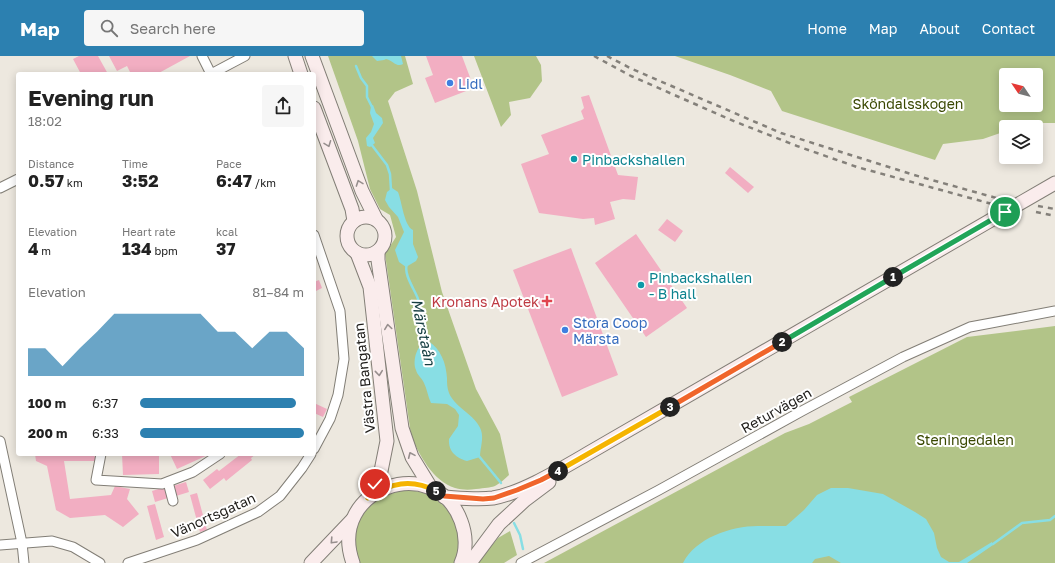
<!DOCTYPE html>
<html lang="en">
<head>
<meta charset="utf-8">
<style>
  body { margin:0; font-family:"Golos Text",sans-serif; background:#f6f6f6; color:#222; height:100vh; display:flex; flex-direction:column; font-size:15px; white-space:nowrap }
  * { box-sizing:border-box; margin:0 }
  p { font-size:13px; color:#767676 }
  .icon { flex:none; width:22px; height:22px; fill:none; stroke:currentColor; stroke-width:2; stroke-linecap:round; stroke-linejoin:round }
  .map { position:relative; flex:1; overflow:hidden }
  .panel { position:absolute; left:16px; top:16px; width:300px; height:384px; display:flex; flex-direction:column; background:#fff; border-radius:4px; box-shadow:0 2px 10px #0003 }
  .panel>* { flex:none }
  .needle { width:26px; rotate:305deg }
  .fabs { position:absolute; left:999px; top:12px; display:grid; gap:8px }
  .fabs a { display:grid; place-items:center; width:44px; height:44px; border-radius:4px; background:#fff; box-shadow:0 2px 10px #0003; font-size:20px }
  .pin { position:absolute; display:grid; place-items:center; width:34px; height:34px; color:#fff; margin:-17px; border:2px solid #fff; border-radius:50%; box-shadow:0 1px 4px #0007 }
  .km { position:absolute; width:20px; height:20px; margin:-10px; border-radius:50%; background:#222; color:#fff; font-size:11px; line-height:20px; text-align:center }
  .round { display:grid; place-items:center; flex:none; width:42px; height:42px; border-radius:4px; background:#f6f6f6 }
  .head { display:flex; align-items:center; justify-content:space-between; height:68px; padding:0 12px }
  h1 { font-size:22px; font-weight:700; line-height:30px }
  .stats { display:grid; grid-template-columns:repeat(3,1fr); gap:6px; height:68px; padding:4px 12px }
  .stats div { display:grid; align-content:center }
  .stats b { font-size:17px; font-weight:700 }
  .stats small { font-size:11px; font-weight:400 }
  .stats p { font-size:11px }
  .chart { height:112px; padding:8px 12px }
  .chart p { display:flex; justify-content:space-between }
  .chart svg { width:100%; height:72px; margin-top:4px; fill:#2c80b0; opacity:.7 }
  ul { padding:0 12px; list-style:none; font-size:13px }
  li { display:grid; grid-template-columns:64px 48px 1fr; align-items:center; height:30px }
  li i { height:10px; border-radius:5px; background:#2c80b0 }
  header { display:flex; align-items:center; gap:24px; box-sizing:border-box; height:56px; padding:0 20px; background:#2c80b0; color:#fff }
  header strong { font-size:19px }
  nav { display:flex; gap:22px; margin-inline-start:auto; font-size:14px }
  .search { width:280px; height:36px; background:#f6f6f6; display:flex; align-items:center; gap:10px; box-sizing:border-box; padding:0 14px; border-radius:4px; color:#767676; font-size:15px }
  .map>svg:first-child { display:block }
  .green { fill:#b2c488; fill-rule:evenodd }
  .water { fill:#88dee4 }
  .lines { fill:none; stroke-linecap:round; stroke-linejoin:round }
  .stream { stroke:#88dee4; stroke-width:2.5 }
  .building { fill:#f2aec2 }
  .street-casing { stroke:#827e76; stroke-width:11 }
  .secondary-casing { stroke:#827e76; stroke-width:15 }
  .street { stroke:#fff; stroke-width:9 }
  .secondary { stroke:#faecec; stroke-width:13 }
  .rail { stroke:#84807a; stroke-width:2.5; stroke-dasharray:5 5; stroke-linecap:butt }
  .oneway { stroke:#978f8e }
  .split-1-casing { stroke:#fff; stroke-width:8 }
  .split-2-casing { stroke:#fff; stroke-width:8 }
  .split-3-casing { stroke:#fff; stroke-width:8 }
  .split-4-casing { stroke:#fff; stroke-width:8 }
  .split-5-casing { stroke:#fff; stroke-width:8 }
  .split-6-casing { stroke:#fff; stroke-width:8 }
  .split-1 { stroke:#22a559; stroke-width:5 }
  .split-2 { stroke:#22a559; stroke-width:5 }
  .split-3 { stroke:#f0652b; stroke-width:5 }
  .split-4 { stroke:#f5b400; stroke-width:5 }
  .split-5 { stroke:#f0652b; stroke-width:5 }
  .split-6 { stroke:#f5b400; stroke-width:5 }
  .shop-dot { fill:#3f7fe0; stroke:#fff; stroke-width:1.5 }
  .culture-dot { fill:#0f9aa8; stroke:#fff; stroke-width:1.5 }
  .health-dot { fill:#e0444e; stroke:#fff; stroke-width:1.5 }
  .labels { text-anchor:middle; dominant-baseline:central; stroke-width:4; stroke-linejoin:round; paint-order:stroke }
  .shop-label { font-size:14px; fill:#366cbe; stroke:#fff; text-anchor:start }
  .park-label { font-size:14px; fill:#394700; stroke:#fff }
  .culture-label { font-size:14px; fill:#0d838f; stroke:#fff; text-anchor:start }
  .health-label { font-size:14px; fill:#be3a42; stroke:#fff; text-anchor:end }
  .street-label { font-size:14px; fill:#1f1d1a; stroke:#fff }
  .water-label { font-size:15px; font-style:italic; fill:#173f42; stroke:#fff }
</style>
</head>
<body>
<header>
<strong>Map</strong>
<div class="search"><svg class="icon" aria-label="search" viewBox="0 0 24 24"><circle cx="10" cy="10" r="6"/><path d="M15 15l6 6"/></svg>Search here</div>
<nav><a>Home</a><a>Map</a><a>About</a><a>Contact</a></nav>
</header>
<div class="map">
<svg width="1055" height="507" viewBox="0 0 1055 507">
  <rect width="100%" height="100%" fill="#ede8df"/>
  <g class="green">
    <path d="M 328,0 L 405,0 L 413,28 L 395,36 L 388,45 L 417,135 L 442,236 L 476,333 L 500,378 L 509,419 C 495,432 495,431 476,433 C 469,434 462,434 455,432 C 433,425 419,399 411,379 L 385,198 L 396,181 L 390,159 L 380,153 L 370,133 L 358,85 Z"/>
    <path d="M 474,0 L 536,0 L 541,9 L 542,25 L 530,42 L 509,46 L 511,59 L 501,71 Z"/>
    <path d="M 675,0 L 1055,0 L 1055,67 L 1031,67 L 1018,71 L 1006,71 L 1006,75 L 983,83 L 943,88 L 935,104 L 782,55 L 771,35 L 730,19 ZM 1006,19 L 1036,19 L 1036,49 L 1006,49 Z"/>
    <path d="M 1055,270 L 1055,507 L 544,507 L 785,377 L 809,368 L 852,346 L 849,341 L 967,281 Z"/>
    <path d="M 408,434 C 415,435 423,436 430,440 C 454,452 466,482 454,507 L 360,507 C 344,469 370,438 408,434 Z"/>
    <path d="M 510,475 L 517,499 L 504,507 L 477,507 L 498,482 Z"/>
  </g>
  <g class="water">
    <path d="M 372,0 L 401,0 L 403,8 C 397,12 392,4 386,3 L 384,4 L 377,5 Z"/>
    <path d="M 373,49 L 376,57 L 382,62 L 383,67 L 373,82 L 375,87 L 370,91 L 367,90 L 366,82 L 371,76 L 374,68 L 370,57 L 371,50 Z"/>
    <path d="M 392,132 L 398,136 C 402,146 404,170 413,174 L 413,188 L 418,201 L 416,205 L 406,211 L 399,206 L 395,194 L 404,176 L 398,161 L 389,151 L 385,144 L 387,136 Z"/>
    <path d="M 428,285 C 441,293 446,307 447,322 C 447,327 447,332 449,337 C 456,353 475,358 481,374 C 484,383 480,392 480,401 L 467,405 C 457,402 448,396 449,383 L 458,370 L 459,359 L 455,353 L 447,348 L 431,347 C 428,341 427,333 424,327 C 422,322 417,319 416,314 C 412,305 417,287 428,285 Z"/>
    <path d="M 831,432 L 848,432 L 883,438 L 915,456 L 926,463 L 934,477 L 937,492 L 941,501 L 949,506 L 959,506 L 992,486 L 993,489 L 967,507 L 841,507 L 829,500 L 815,503 L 812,507 L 683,507 C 696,481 734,469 761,470 C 769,470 777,470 786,470 L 804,454 L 817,439 Z"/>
  </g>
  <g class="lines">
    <g class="stream">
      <path d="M 356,10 L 361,22 L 367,30 L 367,41 L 372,51"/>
      <path d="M 371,88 L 387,109 L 390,118 L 391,134"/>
      <path d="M 407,208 C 403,218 415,234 418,243 C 421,250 421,255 421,262 C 421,270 424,279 426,287"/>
      <path d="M 478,399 L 501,427"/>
      <path d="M 514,467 L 520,479 L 523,493"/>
      <path d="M 993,488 L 1022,467 L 1050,464 L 1055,460"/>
    </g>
  </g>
  <g class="building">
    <path d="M 79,0 L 98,0 L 108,18 L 81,18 L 73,3 Z"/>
    <path d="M 109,0 L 190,0 L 157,18 L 131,18 L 127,10 L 117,15 Z"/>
    <path d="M 426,0 L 462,0 L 474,32 L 435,47 L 425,22 L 433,19 Z"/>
    <path d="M 589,39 L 618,119 L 638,121 L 635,144 L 623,143 L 610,146 L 615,163 L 595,169 L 594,162 L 583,163 L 539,157 L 521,108 L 549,98 L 541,79 L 584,63 L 581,55 L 584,52 L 581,41 Z"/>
    <path d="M 730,111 L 754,131 L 748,137 L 725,117 Z"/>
    <path d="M 667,163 L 683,175 L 675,186 L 658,174 Z"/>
    <path d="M 636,178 L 687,252 L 646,281 L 595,207 Z"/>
    <path d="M 571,192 L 618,319 L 562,341 L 513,214 Z"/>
    <path d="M 319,224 L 322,232 L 314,236 L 314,226 Z"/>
    <path d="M 314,347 L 327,353 L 323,361 L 314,357 Z"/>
    <path d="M 35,398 L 94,398 L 96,405 L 64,405 L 70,443 L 111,439 L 115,430 L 130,433 L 127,443 L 139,458 L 123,471 L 105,459 L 70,462 L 56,454 L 47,410 L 36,405 Z"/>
    <path d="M 122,398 L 159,398 L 159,418 L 123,419 Z"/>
    <path d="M 170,398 L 210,398 L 177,413 Z"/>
    <path d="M 241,398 L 256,398 L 251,402 L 252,404 L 226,425 L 224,422 L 210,433 L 203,424 L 217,413 L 219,415 Z"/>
    <path d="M 186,426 L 189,436 L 176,440 L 173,430 Z"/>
    <path d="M 165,431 L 168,442 L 155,446 L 152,435 Z"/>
    <path d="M 197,437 L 207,474 L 200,476 L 190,439 Z"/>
    <path d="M 155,448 L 164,481 L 156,484 L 147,450 Z"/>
  </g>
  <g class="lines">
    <defs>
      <g id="street">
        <path d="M 202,0 L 211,18"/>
        <path d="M 211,18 L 245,0"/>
        <path d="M 0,132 L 18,123"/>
        <path d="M 314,179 L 340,255 L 344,303 L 338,339 L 330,363 L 314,393"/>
        <path d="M 0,385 L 22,487 L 24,507"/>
        <path d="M 101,398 L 96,424 L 162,428 L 193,416 L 220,398"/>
        <path d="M 168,426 L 173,445"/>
        <path d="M 0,489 L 52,485 L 73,491 L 100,507"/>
        <path d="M 128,507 L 197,484 L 258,456 L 280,440 L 302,412 L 311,398"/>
        <path d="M 521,507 L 659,434 L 802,355 L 903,301 L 970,271 L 1055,255"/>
      </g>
      <g id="secondary">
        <path d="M 295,0 L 301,18"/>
        <path d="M 312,0 L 362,135 L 376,163"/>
        <path d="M 314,52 L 352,153 L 354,165"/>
        <circle cx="366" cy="180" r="19"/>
        <path d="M 378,195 L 378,204 L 402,372 L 412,401 L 431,432"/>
        <path d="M 357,197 L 370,231 L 387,385 L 381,415 L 368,442"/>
        <path d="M 444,441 C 460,442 477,444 493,442 C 522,437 561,413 587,398 L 1055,127"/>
        <path d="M 311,507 L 352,464"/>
        <path d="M 353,507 C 326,432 435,395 461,465 C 466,478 467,494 461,507"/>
        <path d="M 470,507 L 499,468 L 525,444 L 549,426"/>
      </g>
    </defs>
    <use href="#street" class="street-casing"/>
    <use href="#secondary" class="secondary-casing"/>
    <use href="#street" class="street"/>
    <use href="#secondary" class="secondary"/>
    <g class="rail">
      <path d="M 594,0 L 631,20 L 736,66 L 797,90 L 857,111 L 992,148"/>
      <path d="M 607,0 L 632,13 L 781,77 L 914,119 L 1000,143"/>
      <path d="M 1038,150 L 1055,153"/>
      <path d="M 1036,156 L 1055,160"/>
    </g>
  </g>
  <defs><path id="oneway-chevron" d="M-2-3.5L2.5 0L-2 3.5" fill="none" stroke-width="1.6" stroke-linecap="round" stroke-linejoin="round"/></defs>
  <g class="oneway">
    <use href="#oneway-chevron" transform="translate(328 88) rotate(69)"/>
    <use href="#oneway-chevron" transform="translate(359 127) rotate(-110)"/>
    <use href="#oneway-chevron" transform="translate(388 271) rotate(-98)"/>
    <use href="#oneway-chevron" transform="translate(379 317) rotate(84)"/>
    <use href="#oneway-chevron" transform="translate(411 399) rotate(-114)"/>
    <use href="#oneway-chevron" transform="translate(333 485) rotate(133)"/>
  </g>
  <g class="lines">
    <defs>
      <path id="split-1" d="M 893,221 L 1005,156"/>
      <path id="split-2" d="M 782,286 L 893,221"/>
      <path id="split-3" d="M 670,351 L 782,286"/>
      <path id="split-4" d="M 558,415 L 670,351"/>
      <path id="split-5" d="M 436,435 L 444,440 L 483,443 L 494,442 L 517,434 L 541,424 L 558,415"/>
      <path id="split-6" d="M 375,428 L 368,442 C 390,427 411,422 436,435"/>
    </defs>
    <use href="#split-1" class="split-1-casing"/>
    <use href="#split-2" class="split-2-casing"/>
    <use href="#split-3" class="split-3-casing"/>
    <use href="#split-4" class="split-4-casing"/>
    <use href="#split-5" class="split-5-casing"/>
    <use href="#split-6" class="split-6-casing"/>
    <use href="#split-1" class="split-1"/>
    <use href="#split-2" class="split-2"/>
    <use href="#split-3" class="split-3"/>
    <use href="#split-4" class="split-4"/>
    <use href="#split-5" class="split-5"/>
    <use href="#split-6" class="split-6"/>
  </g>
  <g class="shop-dot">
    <circle cx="450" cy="27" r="4"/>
    <circle cx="565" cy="274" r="4"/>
  </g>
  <g class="culture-dot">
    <circle cx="574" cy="103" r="4"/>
    <circle cx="641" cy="229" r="4"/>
  </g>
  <path class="health-dot" d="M545 239h4v4h4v4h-4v4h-4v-4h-4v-4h4z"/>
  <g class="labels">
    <g class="shop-label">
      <text x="458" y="27">Lidl</text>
      <text x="573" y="266">Stora Coop<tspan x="573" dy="16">Märsta</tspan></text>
    </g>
    <g class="park-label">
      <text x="908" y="47">Sköndalsskogen</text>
      <text x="965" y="383">Steningedalen</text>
    </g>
    <g class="culture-label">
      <text x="582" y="103">Pinbackshallen</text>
      <text x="649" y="221">Pinbackshallen<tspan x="649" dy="16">- B hall</tspan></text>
    </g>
    <g class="health-label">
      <text x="539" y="245">Kronans Apotek</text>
    </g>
    <g class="street-label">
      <text transform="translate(364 322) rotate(-96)">Västra Bangatan</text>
      <text transform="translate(776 354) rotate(-29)">Returvägen</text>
      <text transform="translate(213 459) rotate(-24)">Vänortsgatan</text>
    </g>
    <g class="water-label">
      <text transform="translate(424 276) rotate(78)">Märstaån</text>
    </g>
  </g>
</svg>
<div class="fabs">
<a><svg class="needle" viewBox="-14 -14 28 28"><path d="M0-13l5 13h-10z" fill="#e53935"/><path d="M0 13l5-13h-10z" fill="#767676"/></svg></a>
<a><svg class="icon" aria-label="layers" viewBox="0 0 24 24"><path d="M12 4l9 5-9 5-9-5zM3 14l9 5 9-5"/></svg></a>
</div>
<div class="pin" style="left:1005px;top:156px;background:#1e9e55"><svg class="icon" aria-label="arrive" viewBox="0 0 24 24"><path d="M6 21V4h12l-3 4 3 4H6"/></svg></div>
<div class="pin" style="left:375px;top:428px;background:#d93025"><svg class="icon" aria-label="check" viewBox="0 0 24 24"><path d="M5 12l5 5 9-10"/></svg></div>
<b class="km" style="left:893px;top:221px">1</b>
<b class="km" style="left:782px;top:286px">2</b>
<b class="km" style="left:670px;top:351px">3</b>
<b class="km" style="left:558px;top:415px">4</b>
<b class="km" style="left:436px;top:435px">5</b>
<section class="panel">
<div class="head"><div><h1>Evening run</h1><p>18:02</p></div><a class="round"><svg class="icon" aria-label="share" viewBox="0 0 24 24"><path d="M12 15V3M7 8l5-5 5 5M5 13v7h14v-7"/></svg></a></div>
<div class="stats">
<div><p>Distance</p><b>0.57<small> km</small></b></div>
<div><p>Time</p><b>3:52</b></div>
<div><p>Pace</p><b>6:47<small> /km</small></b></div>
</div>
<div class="stats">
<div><p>Elevation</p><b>4<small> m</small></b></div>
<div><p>Heart rate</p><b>134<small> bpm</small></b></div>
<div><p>kcal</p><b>37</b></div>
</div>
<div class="chart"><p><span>Elevation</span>81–84 m</p>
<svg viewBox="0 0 160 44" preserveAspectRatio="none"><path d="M0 44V27L10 27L20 38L30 27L40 17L50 6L60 6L70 6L80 6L90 6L100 6L110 17L120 17L130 27L140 17L150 17L160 27V44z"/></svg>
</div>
<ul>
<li><b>100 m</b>6:37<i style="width:95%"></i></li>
<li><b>200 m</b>6:33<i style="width:100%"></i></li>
</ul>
</section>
</div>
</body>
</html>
